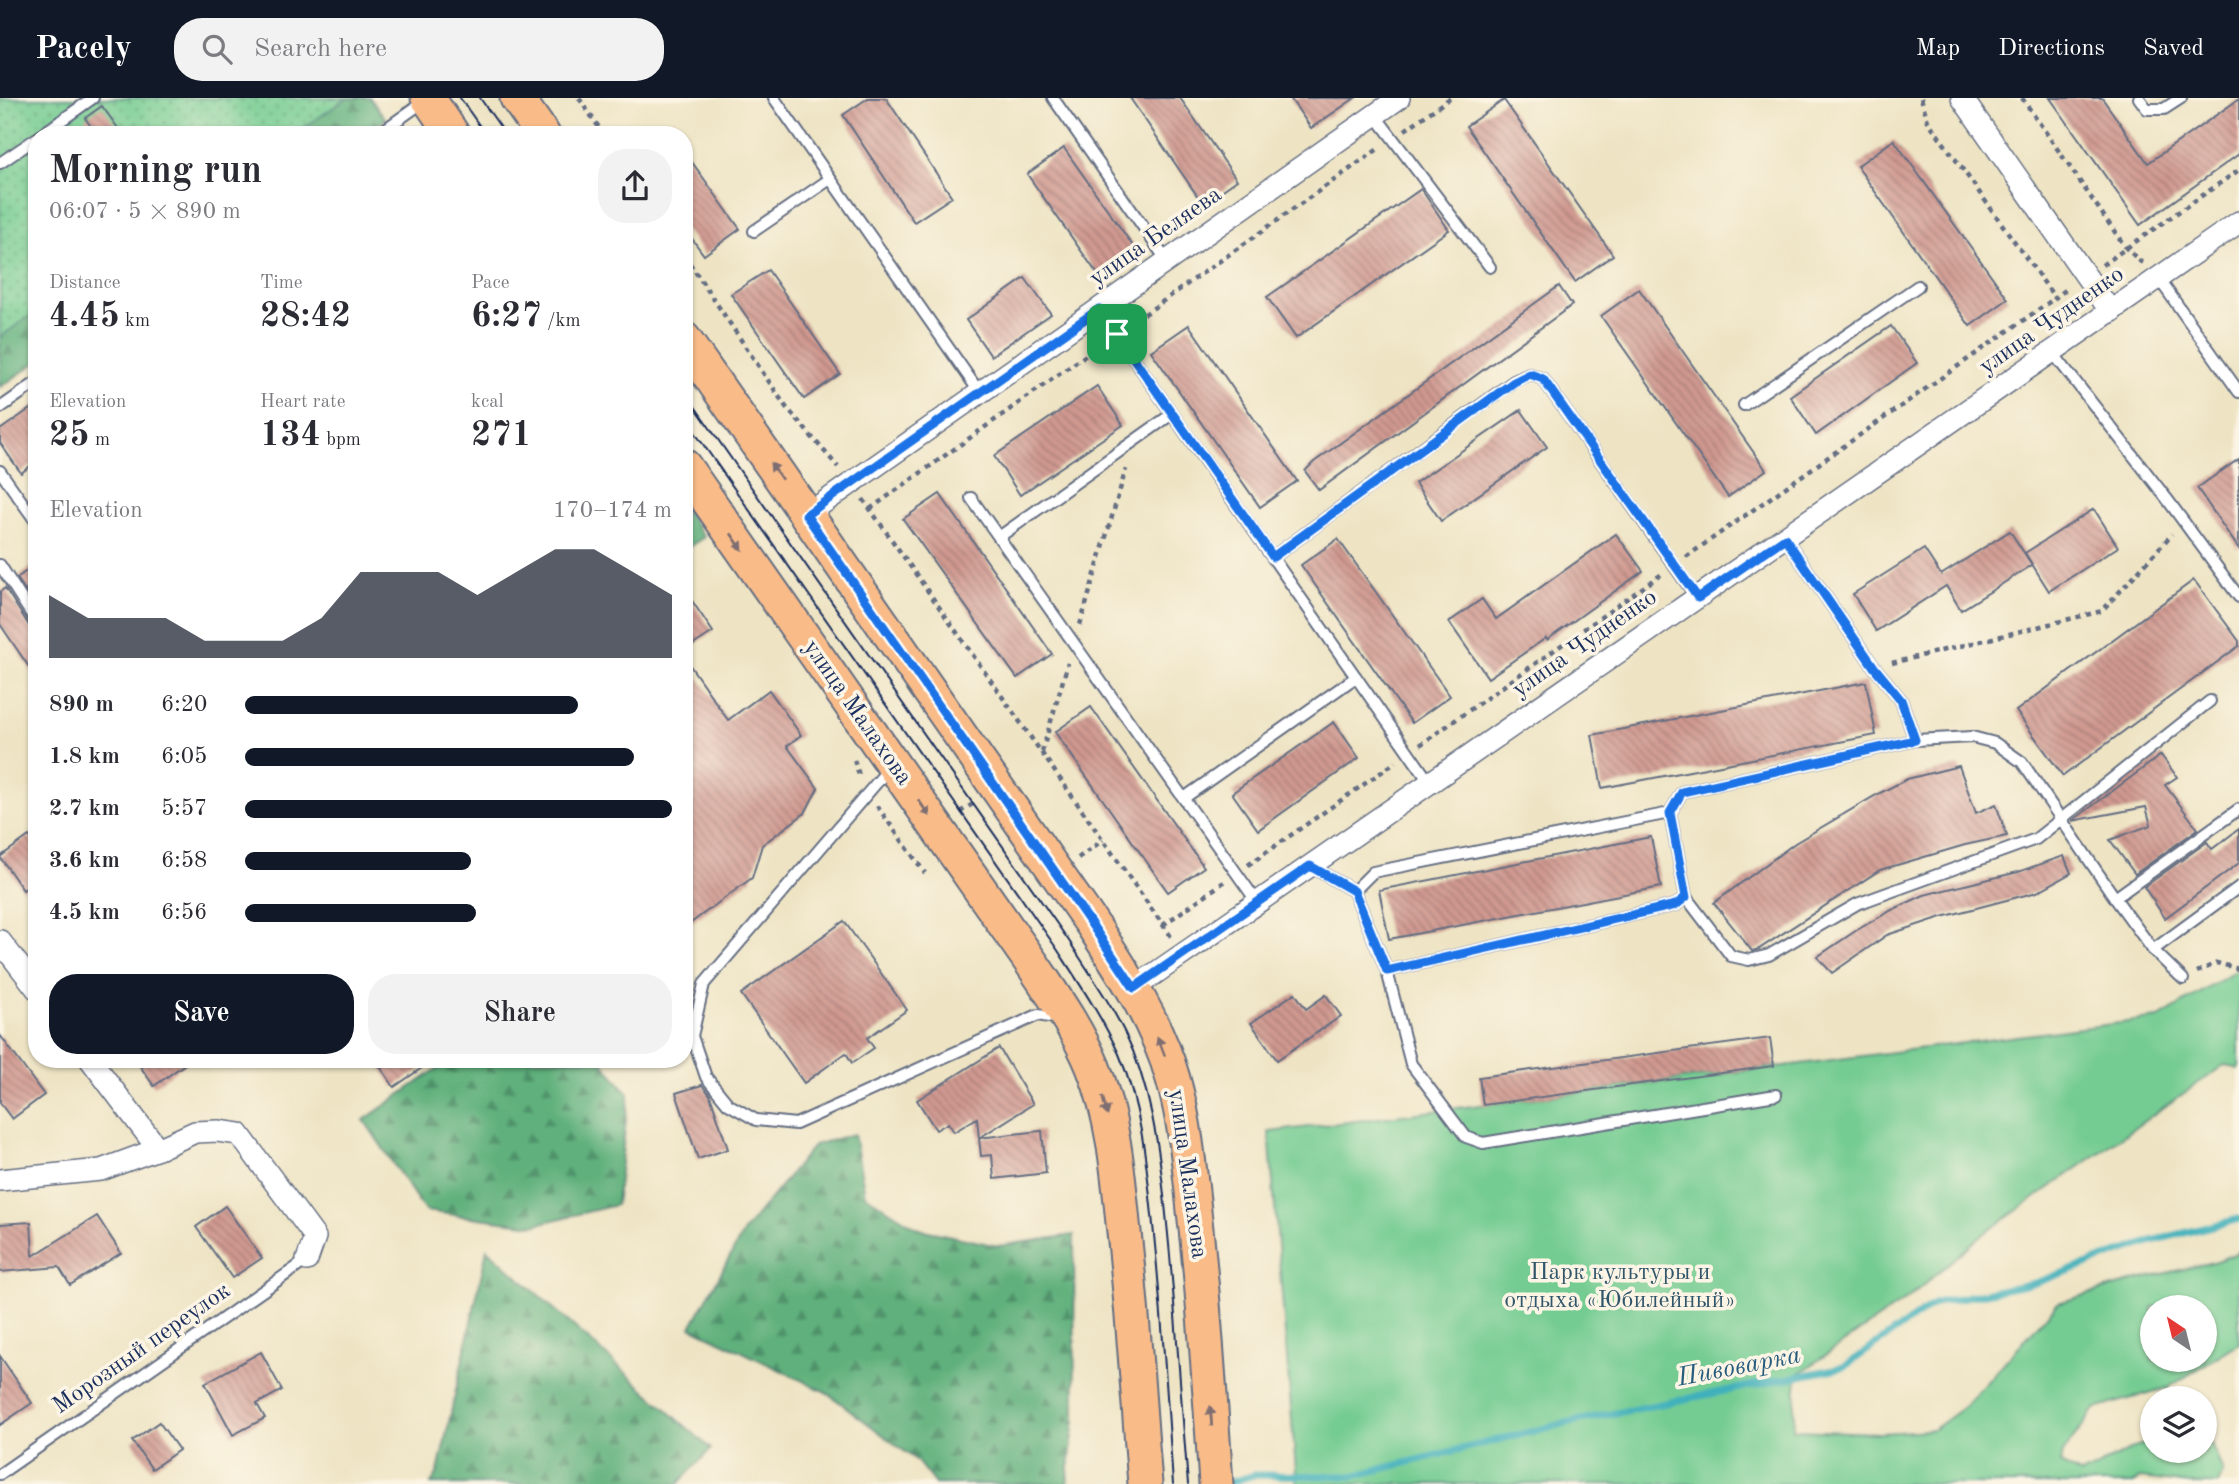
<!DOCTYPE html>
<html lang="en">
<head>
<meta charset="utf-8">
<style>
  body { margin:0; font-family:"Old Standard TT",serif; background:#f2f2f3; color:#2b2b33; height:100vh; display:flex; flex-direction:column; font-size:26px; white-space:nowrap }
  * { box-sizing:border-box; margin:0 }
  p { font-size:23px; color:#7c7c81 }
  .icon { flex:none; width:38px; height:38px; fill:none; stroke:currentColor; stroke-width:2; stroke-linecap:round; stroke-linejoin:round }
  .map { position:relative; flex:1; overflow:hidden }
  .panel { position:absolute; left:28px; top:28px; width:665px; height:942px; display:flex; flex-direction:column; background:#fff; border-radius:28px; box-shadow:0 2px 5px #0004 }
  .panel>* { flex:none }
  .needle { width:46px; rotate:325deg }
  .fabs { position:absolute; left:2140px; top:1197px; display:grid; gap:14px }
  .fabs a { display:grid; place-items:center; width:77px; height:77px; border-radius:50%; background:#fff; box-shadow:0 2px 5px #0004; font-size:35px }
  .pin { position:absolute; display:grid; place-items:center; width:60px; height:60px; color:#fff; margin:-30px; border-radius:14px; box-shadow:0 4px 10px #0006 }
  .round { display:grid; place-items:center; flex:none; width:74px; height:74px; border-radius:28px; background:#f2f2f3 }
  .headline { display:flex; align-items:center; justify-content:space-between; height:119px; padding:0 21px }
  h1 { font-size:38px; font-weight:700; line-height:52px }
  .figures { display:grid; grid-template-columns:repeat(3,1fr); gap:10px; height:119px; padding:7px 21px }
  .figures div { display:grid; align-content:center }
  .figures b { font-size:35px; font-weight:700 }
  .figures small { font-size:19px; font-weight:400 }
  .figures p { font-size:19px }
  .chart { height:196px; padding:14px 21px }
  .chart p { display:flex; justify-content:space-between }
  .chart svg { width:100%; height:126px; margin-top:7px; fill:#111827; opacity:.7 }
  .action { display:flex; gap:14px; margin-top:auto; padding:14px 21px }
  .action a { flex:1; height:80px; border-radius:28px; background:#111827; color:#fff; font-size:28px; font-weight:700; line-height:80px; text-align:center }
  .action a+a { background:#f2f2f3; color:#2b2b33 }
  ul { padding:0 21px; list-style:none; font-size:23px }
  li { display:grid; grid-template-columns:112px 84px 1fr; align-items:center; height:52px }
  li i { height:18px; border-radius:9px; background:#111827 }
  header { display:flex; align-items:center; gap:42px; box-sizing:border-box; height:98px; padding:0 35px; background:#111827; color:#fff }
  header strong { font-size:33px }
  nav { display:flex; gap:38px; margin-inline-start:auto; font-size:24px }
  .search { width:490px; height:63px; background:#f2f2f3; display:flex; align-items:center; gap:18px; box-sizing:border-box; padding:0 24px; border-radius:28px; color:#7c7c81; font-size:26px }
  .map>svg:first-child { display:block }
  .green { fill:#74cc92; stroke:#487e78; stroke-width:2; fill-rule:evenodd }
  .forest { fill:url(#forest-firs); stroke:#3d706d; stroke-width:2 }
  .garden { fill:url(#garden-dots); stroke:#487e78; stroke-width:2 }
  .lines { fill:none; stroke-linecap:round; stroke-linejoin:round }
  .stream { stroke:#40b0bb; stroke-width:7 }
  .building { fill:url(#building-back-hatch) }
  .lane-casing { stroke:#656e82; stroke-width:14 }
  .street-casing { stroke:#656e82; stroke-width:24 }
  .primary-casing { stroke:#656e82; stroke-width:37 }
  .path { stroke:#656e82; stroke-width:4.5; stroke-dasharray:5 5; stroke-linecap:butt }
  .lane { stroke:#fff; stroke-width:10 }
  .street { stroke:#fff; stroke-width:21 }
  .primary { stroke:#f9bc89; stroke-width:33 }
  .tram { stroke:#1b2f5e; stroke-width:2 }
  .oneway { fill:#7f6e71 }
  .route-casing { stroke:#fff; stroke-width:14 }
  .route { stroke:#1a73e8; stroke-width:9 }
  .labels { text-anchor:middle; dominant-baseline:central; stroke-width:7; stroke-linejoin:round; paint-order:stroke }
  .street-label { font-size:24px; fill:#1b2f5e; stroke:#fcf5e5 }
  .park-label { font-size:24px; fill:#31566b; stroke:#fcf5e5 }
  .water-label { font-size:26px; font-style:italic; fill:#285c7f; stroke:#fcf5e5 }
</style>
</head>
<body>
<header>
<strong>Pacely</strong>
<div class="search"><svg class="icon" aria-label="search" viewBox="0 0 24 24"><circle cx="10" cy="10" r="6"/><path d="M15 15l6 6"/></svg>Search here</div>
<nav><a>Map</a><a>Directions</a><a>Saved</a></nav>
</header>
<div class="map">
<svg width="2239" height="1386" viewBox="0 0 2239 1386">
  <defs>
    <pattern id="forest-firs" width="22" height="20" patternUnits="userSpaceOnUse" patternTransform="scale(1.75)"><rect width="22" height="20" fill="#5fb07c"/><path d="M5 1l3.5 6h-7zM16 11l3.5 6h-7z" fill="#4e9069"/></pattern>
    <pattern id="garden-dots" width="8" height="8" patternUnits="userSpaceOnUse" patternTransform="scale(1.75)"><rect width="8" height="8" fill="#74cc92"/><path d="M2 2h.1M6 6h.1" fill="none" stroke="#5ea67a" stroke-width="1.8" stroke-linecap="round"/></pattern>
    <pattern id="building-back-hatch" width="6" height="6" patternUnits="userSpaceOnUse" patternTransform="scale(1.75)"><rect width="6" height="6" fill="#d09990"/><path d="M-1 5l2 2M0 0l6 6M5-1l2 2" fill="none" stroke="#a87d79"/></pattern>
  </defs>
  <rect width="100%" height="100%" fill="#fcf5e5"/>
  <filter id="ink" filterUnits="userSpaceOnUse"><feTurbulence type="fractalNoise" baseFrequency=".0143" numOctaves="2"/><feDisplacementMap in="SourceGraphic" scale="14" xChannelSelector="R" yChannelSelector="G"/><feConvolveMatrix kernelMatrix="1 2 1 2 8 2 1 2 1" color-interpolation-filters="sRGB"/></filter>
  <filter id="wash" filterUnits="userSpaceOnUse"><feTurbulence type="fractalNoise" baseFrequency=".00686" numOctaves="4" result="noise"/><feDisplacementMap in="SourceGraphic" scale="28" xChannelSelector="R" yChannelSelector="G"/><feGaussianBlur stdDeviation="1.57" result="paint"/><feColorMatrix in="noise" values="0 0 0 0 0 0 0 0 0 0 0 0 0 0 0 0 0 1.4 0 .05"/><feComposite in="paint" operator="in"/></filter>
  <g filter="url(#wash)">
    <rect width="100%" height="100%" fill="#eee4c4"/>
    <path class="green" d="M 2239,871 L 2239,971 L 2224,967 L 1982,1137 L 1908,1200 L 1797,1277 L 1793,1332 L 1880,1335 L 1932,1332 L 1965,1308 L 2058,1205 L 2134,1183 L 2217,1163 L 2239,1154 L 2239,1245 L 2169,1289 L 2095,1311 L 2063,1355 L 2060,1366 L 2082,1377 L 2137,1348 L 2152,1344 L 2152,1353 L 2205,1353 L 2205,1343 L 2211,1346 L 2223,1373 L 2218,1386 L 2191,1386 L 2140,1380 L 2132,1386 L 1297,1386 L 1269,1034 L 2159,920 ZM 2152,1209 L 2205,1209 L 2205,1262 L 2152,1262 Z"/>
    <g class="forest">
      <path d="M 347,0 L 370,0 L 386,21 L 363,37 L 293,37 Z"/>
      <path d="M 37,213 L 37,264 L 0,289 L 0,239 Z"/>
      <path d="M 684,409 L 704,439 L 684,452 Z"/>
      <path d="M 451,961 L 600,961 L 629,996 L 616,1107 L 533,1127 L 425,1113 L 364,1022 Z"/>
      <path d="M 854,1036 L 865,1097 L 919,1131 L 998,1148 L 1074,1137 L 1075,1321 L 1067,1386 L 935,1386 L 916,1362 L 826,1294 L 691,1229 L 744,1133 L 814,1047 Z"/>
      <path d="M 487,1151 L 711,1351 L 678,1386 L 431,1386 L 438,1374 Z"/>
    </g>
    <path class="garden" d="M 0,0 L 347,0 L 293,37 L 37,37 L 37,213 L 0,239 Z"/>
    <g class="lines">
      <path class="stream" d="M 1225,1386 L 1254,1377 L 1353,1378 L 1566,1325 L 1844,1269 L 1935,1205 L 2035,1185 L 2152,1143 L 2239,1121"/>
    </g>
    <g id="blocks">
      <g class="building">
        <path d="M 868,0 L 886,0 L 952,99 L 914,124 L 843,17 Z"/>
        <path d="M 1130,0 L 1180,0 L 1237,82 L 1203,106 Z"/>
        <path d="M 1290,0 L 1355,0 L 1311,30 Z"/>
        <path d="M 2050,0 L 2102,0 L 2148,65 L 2239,1 L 2239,56 L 2140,127 Z"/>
        <path d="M 1504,2 L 1613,157 L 1575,184 L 1466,28 Z"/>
        <path d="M 102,8 L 123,37 L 97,37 L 85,20 Z"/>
        <path d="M 1894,42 L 2008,201 L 1970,228 L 1857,68 Z"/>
        <path d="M 1064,50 L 1138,155 L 1101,181 L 1027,76 Z"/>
        <path d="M 684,53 L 740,131 L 704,157 L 684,130 Z"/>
        <path d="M 1421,91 L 1449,132 L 1296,240 L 1267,199 Z"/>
        <path d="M 768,172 L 840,276 L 804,301 L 731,196 Z"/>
        <path d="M 1025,180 L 1051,216 L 991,258 L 966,222 Z"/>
        <path d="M 1559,188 L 1572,207 L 1319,392 L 1305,373 L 1314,364 Z"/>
        <path d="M 1639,191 L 1766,372 L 1728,399 L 1601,218 Z"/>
        <path d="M 1189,227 L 1297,383 L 1260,409 L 1151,253 Z"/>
        <path d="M 1891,228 L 1917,265 L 1816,337 L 1790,298 Z"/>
        <path d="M 1097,288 L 1123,327 L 1020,397 L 994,358 Z"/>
        <path d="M 37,306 L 37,363 L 21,375 L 0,345 L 0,332 Z"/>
        <path d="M 1521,312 L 1547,349 L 1441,423 L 1415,385 Z"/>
        <path d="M 2239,361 L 2239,451 L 2197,390 Z"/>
        <path d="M 940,396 L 1052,556 L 1017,580 L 903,421 Z"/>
        <path d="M 2094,411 L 2118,449 L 2049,493 L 2025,455 Z"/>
        <path d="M 2010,433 L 2032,467 L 1961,512 L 1946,488 L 1876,533 L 1853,496 L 1924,451 L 1941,477 Z"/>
        <path d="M 1616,436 L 1643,473 L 1547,542 L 1546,540 L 1488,580 L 1449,524 L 1482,501 L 1496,521 Z"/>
        <path d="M 1338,441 L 1450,598 L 1412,625 L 1301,467 Z"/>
        <path d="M 37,465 L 37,510 L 17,480 Z"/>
        <path d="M 2194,482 L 2239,543 L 2239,548 L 2063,678 L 2016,613 Z"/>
        <path d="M 5,490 L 30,529 L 37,533 L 37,581 L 0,526 L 0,494 Z"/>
        <path d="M 684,491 L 713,534 L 684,553 Z"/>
        <path d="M 684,559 L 728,622 L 769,592 L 801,637 L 787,648 L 818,690 L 805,715 L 762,747 L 752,780 L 684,830 Z"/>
        <path d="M 1866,584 L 1876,637 L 1602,690 L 1592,637 Z"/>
        <path d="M 1091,609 L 1204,769 L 1168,794 L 1055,634 Z"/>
        <path d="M 1334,624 L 1359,660 L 1258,732 L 1232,695 Z"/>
        <path d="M 2161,657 L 2177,679 L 2165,687 L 2198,731 L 2135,776 L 2110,742 L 2151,727 L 2146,709 L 2072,723 Z"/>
        <path d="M 1959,668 L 1976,715 L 1996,706 L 2007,738 L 1965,747 L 1880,772 L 1759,851 L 1752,853 L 1714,805 L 1795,745 L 1878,696 L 1907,681 Z"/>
        <path d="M 2239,731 L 2239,765 L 2165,820 L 2144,789 L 2207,744 L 2212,751 Z"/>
        <path d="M 29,738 L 37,749 L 37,782 L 23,792 L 0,759 Z"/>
        <path d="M 1651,739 L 1661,789 L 1389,841 L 1379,792 Z"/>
        <path d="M 2064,758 L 2071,775 L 2037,794 L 1942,819 L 1887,837 L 1832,875 L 1817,859 L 1857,832 L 1892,812 L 1924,797 L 2018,774 Z"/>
        <path d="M 844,823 L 907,912 L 867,940 L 874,950 L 852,965 L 846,955 L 804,985 L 741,896 Z"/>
        <path d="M 1295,895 L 1306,911 L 1326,897 L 1341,918 L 1277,962 L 1251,925 Z"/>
        <path d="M 0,937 L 44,997 L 12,1021 L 0,1005 Z"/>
        <path d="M 1770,940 L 1774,968 L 1483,1007 L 1479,979 Z"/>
        <path d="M 999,950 L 1033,1006 L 979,1040 L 977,1020 L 954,1034 L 948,1025 L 936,1032 L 917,1002 Z"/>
        <path d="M 135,961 L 192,961 L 154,988 Z"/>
        <path d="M 375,961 L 435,961 L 394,989 Z"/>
        <path d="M 702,987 L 710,997 L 728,1051 L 698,1061 L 676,995 Z"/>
        <path d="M 1040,1033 L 1042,1033 L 1046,1075 L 994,1081 L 992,1057 L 981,1058 L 979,1040 Z"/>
        <path d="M 225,1108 L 262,1160 L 232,1180 L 196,1129 Z"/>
        <path d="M 97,1118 L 121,1155 L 70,1187 L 59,1169 L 0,1174 L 0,1126 L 31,1124 L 33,1158 Z"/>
        <path d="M 261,1254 L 282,1292 L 257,1306 L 265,1320 L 233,1337 L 205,1285 Z"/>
        <path d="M 0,1258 L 32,1305 L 0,1327 Z"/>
        <path d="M 159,1324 L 179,1352 L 152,1371 L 132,1343 Z"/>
      </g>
    </g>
  </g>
  <g filter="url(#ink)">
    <use href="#blocks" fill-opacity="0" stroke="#656e82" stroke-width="2"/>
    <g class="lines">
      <defs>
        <g id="lane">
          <path d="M 774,0 L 980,295"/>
          <path d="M 1053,0 L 1167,163"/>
          <path d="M 2139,0 L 2147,11 L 2164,11 L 2181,0"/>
          <path d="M 1375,17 L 1490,169"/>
          <path d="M 41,37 L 93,0"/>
          <path d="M 377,37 L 426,2"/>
          <path d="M 0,65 L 37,40"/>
          <path d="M 754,133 L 830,81"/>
          <path d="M 2159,181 L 2239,294"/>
          <path d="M 1099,211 L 1430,685"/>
          <path d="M 2053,255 L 2167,401 L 2239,499"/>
          <path d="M 1744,307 L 1918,188"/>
          <path d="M 0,310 L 37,284"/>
          <path d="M 0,373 L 37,425"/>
          <path d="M 971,400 L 1257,804"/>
          <path d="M 999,439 L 1172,316"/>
          <path d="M 1785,440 L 1874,569 L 1901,602 L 1915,642 L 1972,639 L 1995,645 L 2022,664 L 2115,800 L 2153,852 L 2183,881"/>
          <path d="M 1273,459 L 1514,283 L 1530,276 L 1543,281 L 1697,500"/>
          <path d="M 0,467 L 37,525"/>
          <path d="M 891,668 L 704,886 L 692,938 L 706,979 L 728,1006 L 756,1022 L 796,1026 L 1038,917 L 1060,921"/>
          <path d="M 1184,700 L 1356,579"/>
          <path d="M 1310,768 L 1354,793 L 1387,873 L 1411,966 L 1466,1039 L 1483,1045 L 1776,997"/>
          <path d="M 1354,793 L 1373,774 L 1670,715"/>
          <path d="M 1686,799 L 1731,858 L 1749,862 L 1769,857 L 1857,806 L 2036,741 L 2210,603"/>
          <path d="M 2115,800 L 2239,711"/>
          <path d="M 2153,852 L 2239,789"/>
          <path d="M 1387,873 L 1676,807 L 1686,799 L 1670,715 L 1682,694 L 1915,642"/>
          <path d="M 0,1376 L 307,1162"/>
        </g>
        <g id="street">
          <path d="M 1962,0 L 2111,214"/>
          <path d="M 806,417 L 1399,0"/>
          <path d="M 0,843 L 37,891"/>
          <path d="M 1134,890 L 2239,124"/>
          <path d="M 90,961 L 158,1051"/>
          <path d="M 0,1082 L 101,1072 L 158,1051 L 195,1034 L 218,1033 L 239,1036 L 315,1139 L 307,1162"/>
        </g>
        <g id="primary">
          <path d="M 428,0 L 453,37"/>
          <path d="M 517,0 L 543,37"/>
          <path d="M 684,241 L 1092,826 C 1124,875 1157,924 1173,981 C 1186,1026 1190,1075 1195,1122 C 1205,1210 1210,1298 1216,1386"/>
          <path d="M 684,368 L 1033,867 C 1055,900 1078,932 1093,969 C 1113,1018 1118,1073 1123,1125 C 1133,1212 1138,1299 1145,1386"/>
        </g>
      </defs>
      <use href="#lane" class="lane-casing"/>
      <use href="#street" class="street-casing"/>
      <use href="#primary" class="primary-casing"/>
      <g class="path">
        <path d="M 579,0 L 604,37"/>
        <path d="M 1921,0 L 1928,23 L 2055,200 L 2068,190"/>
        <path d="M 2022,0 L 2126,150 L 2143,166"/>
        <path d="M 1405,32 L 1450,0"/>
        <path d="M 684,157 L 786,309 L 838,369"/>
        <path d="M 2102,167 L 2239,72"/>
        <path d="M 1128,228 L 1381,49"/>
        <path d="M 863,401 L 1172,840"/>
        <path d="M 870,411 L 1103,245"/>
        <path d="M 1686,459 L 2055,200"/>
        <path d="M 1080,527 L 1126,371"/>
        <path d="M 1892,565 L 2102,513 L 2172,436"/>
        <path d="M 1420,647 L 1662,476"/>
        <path d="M 1042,654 L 1068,565"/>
        <path d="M 854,662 L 860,680"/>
        <path d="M 877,708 L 925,775"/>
        <path d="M 960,714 L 976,704"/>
        <path d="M 1078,760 L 1103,742"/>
        <path d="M 1248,767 L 1396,664"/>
        <path d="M 1163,827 L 1224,784"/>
        <path d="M 2197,874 L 2217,865 L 2239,871"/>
      </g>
      <use href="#lane" class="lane"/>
      <use href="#street" class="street"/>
      <use href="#primary" class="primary"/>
      <g class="tram">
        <path d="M 460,0 L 486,37"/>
        <path d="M 480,0 L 506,37"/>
        <path d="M 684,293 L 1069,843 C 1092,879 1117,914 1133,953 C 1156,1012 1162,1074 1168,1136 C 1176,1219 1181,1303 1188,1386"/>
        <path d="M 684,319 L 1057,851 C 1079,885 1102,919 1119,956 C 1142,1010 1147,1070 1153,1127 C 1162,1213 1167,1300 1173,1386"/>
      </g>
    </g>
    <defs><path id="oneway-solid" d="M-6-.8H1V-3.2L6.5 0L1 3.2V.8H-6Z" transform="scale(1.75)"/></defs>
    <g class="oneway">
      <use href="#oneway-solid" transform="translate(776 373) rotate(-125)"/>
      <use href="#oneway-solid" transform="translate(737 444) rotate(55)"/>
      <use href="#oneway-solid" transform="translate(924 710) rotate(55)"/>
      <use href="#oneway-solid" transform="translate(1161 948) rotate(-111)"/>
      <use href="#oneway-solid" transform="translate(1105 1008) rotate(75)"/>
      <use href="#oneway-solid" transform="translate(1211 1318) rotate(-94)"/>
    </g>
  </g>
  <g class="lines" filter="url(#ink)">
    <defs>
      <path id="route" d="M 1099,211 L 1273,459 L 1514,284 L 1530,276 L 1543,281 L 1698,500 L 1785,440 L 1874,569 L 1901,602 L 1915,642 L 1682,694 L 1670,715 L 1686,799 L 1676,807 L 1387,873 L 1354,793 L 1310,768 L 1134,890 L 1092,827 L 806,417 Z"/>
    </defs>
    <use href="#route" class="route-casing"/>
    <use href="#route" class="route"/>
  </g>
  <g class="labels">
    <g class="street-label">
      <text transform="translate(1156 139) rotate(-35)">улица Беляева</text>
      <text transform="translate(2052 223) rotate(-35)">улица Чудненко</text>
      <text transform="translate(1585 546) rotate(-35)">улица Чудненко</text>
      <text transform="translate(857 615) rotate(55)">улица Малахова</text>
      <text transform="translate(1187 1076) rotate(82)">улица Малахова</text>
      <text transform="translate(142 1251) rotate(-35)">Морозный переулок</text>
    </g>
    <g class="park-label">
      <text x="1620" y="1175">Парк культуры и<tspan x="1620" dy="28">отдыха «Юбилейный»</tspan></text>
    </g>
    <g class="water-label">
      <text transform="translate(1739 1269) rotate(-11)">Пивоварка</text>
    </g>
  </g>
</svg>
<div class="fabs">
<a><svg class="needle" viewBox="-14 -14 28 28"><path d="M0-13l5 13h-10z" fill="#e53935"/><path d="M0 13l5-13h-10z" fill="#7c7c81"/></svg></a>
<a><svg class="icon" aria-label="layers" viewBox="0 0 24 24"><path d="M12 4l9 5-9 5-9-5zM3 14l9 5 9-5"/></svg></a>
</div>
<div class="pin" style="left:1117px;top:236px;background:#1e9e55"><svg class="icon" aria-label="arrive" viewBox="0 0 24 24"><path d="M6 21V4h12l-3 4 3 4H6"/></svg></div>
<section class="panel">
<div class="headline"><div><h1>Morning run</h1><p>06:07 · 5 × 890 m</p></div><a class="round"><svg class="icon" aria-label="share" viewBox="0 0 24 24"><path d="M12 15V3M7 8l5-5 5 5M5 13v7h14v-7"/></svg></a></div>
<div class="figures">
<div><p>Distance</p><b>4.45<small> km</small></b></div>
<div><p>Time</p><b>28:42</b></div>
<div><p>Pace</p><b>6:27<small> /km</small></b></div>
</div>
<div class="figures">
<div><p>Elevation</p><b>25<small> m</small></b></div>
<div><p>Heart rate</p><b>134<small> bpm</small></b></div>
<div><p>kcal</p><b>271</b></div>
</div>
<div class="chart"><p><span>Elevation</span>170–174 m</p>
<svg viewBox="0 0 160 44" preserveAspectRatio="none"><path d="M0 44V22L10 30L20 30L30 30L40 38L50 38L60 38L70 30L80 14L90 14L100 14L110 22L120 14L130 6L140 6L150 14L160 22V44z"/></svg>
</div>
<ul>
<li><b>890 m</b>6:20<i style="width:78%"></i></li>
<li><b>1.8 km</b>6:05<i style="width:91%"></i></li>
<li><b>2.7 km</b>5:57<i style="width:100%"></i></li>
<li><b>3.6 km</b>6:58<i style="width:53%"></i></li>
<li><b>4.5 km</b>6:56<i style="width:54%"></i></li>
</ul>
<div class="action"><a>Save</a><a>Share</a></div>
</section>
</div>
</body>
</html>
